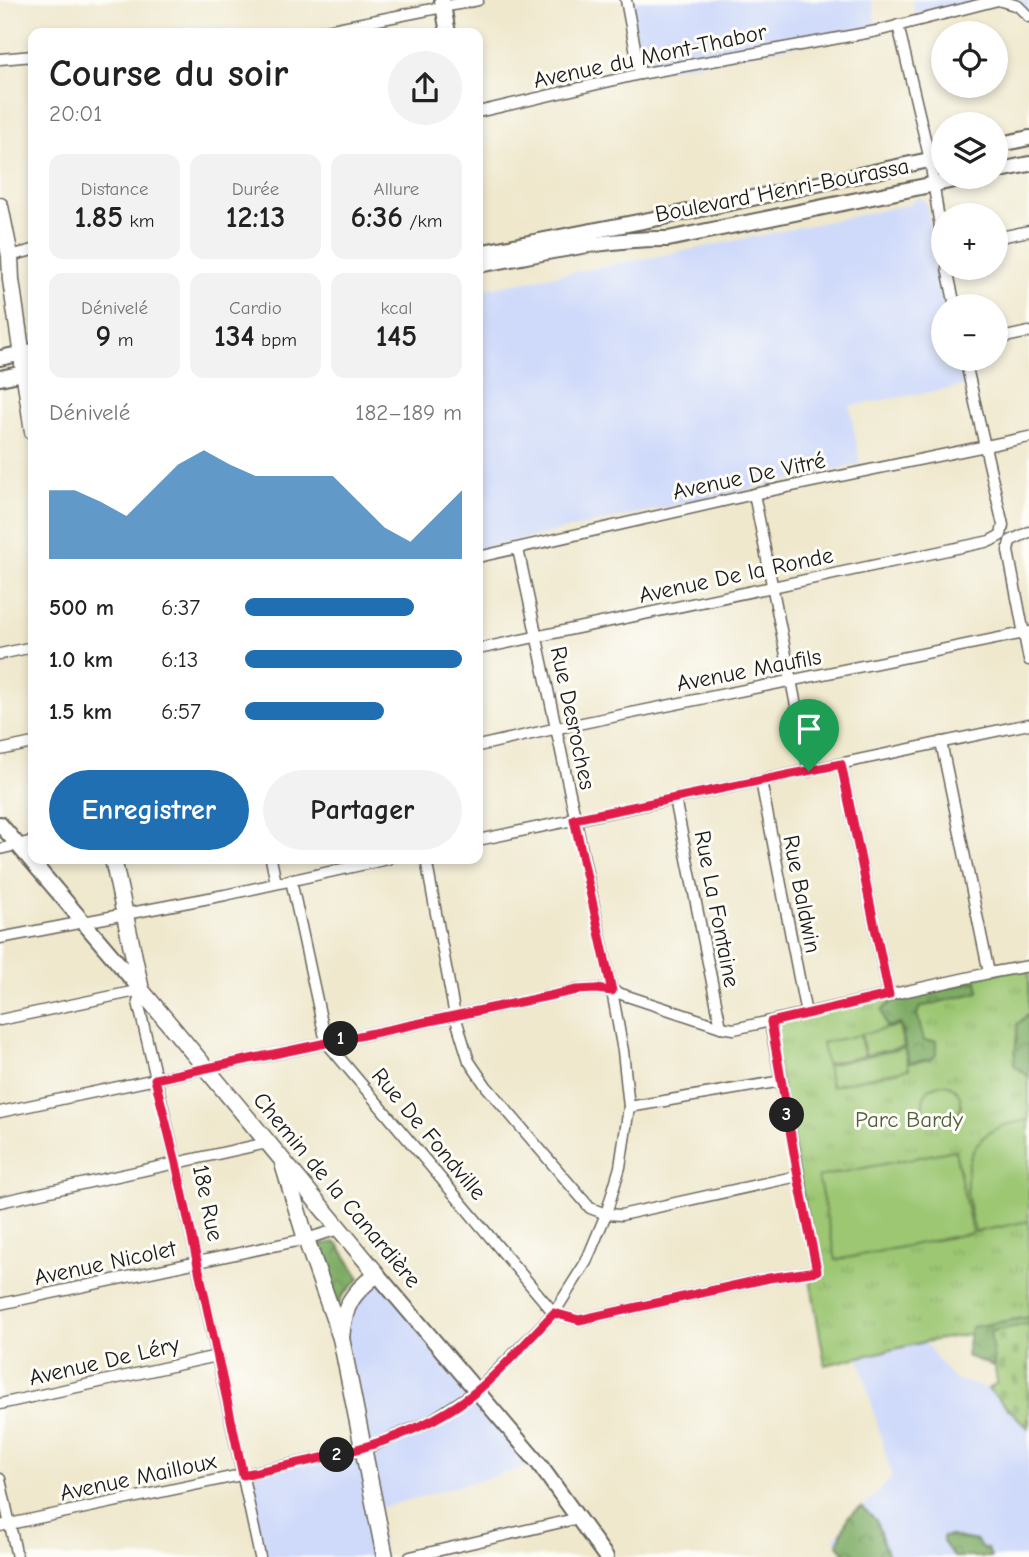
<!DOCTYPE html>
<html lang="fr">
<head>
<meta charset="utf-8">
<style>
  body { margin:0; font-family:"Comic Neue",sans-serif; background:#f2f2f2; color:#222; height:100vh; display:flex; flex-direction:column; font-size:26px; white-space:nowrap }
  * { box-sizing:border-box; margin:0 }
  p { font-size:23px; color:#767676 }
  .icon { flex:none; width:38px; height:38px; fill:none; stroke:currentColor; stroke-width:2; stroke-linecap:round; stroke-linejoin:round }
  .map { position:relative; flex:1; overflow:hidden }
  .drawer { position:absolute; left:28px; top:28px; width:455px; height:836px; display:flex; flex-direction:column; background:#fff; border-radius:14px; box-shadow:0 4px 10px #0003 }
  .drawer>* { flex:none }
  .controls { position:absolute; left:931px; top:21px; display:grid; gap:14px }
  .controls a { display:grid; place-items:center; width:77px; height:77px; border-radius:50%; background:#fff; box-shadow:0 4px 10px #0003; font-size:35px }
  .pin { position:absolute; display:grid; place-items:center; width:60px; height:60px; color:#fff; margin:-72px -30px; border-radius:50% 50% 50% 0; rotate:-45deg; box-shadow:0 0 7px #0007 }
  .pin .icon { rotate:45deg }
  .km { position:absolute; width:35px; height:35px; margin:-18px; border-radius:50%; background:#222; color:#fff; font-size:19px; line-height:35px; text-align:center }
  .round { display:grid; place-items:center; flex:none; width:74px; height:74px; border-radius:37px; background:#f2f2f2 }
  .summary { display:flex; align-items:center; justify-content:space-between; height:119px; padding:0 21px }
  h1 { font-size:38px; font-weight:700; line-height:52px }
  .figures { display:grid; grid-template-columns:repeat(3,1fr); gap:10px; height:119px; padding:7px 21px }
  .figures div { display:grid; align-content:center; border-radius:14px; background:#f2f2f2; text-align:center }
  .figures b { font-size:30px; font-weight:700 }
  .figures small { font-size:19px; font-weight:400 }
  .figures p { font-size:19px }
  .chart { height:196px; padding:14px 21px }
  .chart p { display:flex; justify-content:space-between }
  .chart svg { width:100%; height:126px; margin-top:7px; fill:#1f6fb2; opacity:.7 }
  .action { display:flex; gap:14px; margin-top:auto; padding:14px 21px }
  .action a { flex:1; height:80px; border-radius:42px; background:#1f6fb2; color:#fff; font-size:28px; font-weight:700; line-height:80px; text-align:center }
  .action a+a { background:#f2f2f2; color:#222 }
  ul { padding:0 21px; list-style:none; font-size:23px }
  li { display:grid; grid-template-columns:112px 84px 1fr; align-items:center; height:52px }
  li i { height:18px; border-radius:9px; background:#1f6fb2 }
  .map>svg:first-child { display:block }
  .built { fill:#cfdafa }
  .grass { fill:url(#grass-tufts); stroke:#5c7248; stroke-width:2 }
  .forest { fill:url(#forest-crowns); stroke:#4d6440; stroke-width:2 }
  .cemetery { fill:url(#cemetery-stones); stroke:#5c7248; stroke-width:2 }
  .pitch { fill:#9dc773; stroke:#5c7248; stroke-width:2 }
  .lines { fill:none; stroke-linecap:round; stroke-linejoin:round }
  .street-casing { stroke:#66635a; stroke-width:13 }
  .secondary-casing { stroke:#66635a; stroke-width:18 }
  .primary-casing { stroke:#66635a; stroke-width:19 }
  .street { stroke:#fff; stroke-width:10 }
  .secondary { stroke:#fff; stroke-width:14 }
  .primary { stroke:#fff; stroke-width:16 }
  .route-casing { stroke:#fff; stroke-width:14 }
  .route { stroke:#e11d48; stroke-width:9 }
  .labels { text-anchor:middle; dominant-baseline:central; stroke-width:6; stroke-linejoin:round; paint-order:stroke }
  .street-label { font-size:23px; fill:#1c1c1c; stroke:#fdfcf7 }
  .park-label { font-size:23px; fill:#50603f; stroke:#fdfcf7 }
</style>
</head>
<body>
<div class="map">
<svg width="1029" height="1557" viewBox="0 0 1029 1557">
  <defs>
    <pattern id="grass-tufts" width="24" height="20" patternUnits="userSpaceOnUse" patternTransform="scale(1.75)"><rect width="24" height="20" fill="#9dc773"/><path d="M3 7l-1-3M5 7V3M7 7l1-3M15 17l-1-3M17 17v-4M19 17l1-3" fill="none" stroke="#87aa63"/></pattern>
    <pattern id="forest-crowns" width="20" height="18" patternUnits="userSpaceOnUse" patternTransform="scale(1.75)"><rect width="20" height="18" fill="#7eac65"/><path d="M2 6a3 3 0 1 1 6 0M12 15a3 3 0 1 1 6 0" fill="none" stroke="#668b52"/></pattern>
    <pattern id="cemetery-stones" width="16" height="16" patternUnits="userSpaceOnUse" patternTransform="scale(1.75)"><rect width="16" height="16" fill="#9dc773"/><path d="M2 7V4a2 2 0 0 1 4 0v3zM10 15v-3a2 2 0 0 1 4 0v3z" fill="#87aa63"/></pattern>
  </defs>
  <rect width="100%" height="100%" fill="#fdfcf7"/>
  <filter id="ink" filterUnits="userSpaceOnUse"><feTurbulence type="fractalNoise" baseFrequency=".0143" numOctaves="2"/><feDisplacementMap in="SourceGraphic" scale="14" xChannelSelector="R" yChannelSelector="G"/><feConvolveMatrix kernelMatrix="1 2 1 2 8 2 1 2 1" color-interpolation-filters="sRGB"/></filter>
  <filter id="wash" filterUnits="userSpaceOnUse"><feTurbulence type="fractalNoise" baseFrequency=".00686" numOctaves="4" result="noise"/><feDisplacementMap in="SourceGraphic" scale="28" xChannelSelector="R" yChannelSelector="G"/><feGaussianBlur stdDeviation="1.57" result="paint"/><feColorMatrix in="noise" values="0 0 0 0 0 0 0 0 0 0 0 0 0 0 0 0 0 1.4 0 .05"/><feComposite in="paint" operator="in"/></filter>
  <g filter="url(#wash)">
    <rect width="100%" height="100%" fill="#efe8cd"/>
    <g class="built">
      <path d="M 626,0 L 872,0 L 877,31 L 640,74 Z"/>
      <path d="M 912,0 L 1029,0 L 1029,17 L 1010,2 L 916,19 Z"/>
      <path d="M 919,197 L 926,202 L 947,306 L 943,306 L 943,359 L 958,359 L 964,386 L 850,406 L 860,464 L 478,549 L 478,290 L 669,254 L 908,205 Z"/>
      <path d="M 377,1274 L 539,1464 L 376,1509 L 385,1557 L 260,1557 L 243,1476 L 363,1449 L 343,1319 Z"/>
      <path d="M 925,1342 L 952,1378 L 988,1389 L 1029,1429 L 1029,1557 L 845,1557 L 834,1538 L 892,1477 L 859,1358 Z"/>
    </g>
    <path class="grass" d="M 1029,966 L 1029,1323 L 925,1342 L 825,1365 L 809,1272 L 817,1271 L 770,1022 Z"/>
    <g class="forest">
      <path d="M 977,981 L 979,992 L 920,1007 L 917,1014 L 924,1041 L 936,1041 L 936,1055 L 931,1059 L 909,1063 L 900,1024 L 886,1027 L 882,1010 L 894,1000 Z"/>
      <path d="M 1029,1013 L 1029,1077 L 1014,1065 L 1018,1024 Z"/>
      <path d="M 334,1242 L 338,1244 L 360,1278 L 342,1296 L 336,1310 L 315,1250 L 318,1245 Z"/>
      <path d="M 1029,1317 L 1029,1425 L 1002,1369 L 966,1356 L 971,1327 Z"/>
      <path d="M 861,1507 L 876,1520 L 888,1557 L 848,1557 L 837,1544 L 848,1517 Z"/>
      <path d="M 950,1536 L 977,1541 L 981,1548 L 988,1549 L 991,1557 L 954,1557 L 943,1542 L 943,1537 Z"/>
    </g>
    <path class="cemetery" d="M 1029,1324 L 1029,1429 L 988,1389 L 997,1383 L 990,1332 Z"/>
    <g class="pitch">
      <path d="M 899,1026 L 904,1047 L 865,1055 L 861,1034 Z"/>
      <path d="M 860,1035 L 864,1056 L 826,1064 L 822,1043 Z"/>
      <path d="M 904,1048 L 909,1069 L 831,1086 L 827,1065 Z"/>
      <circle cx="942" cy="1103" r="19"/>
      <path d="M 1029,1120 L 1029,1221 L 975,1232 C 965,1195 956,1143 1002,1126 C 1010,1123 1020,1122 1029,1120 Z"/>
      <path d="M 955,1150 L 972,1233 L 836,1260 L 818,1177 Z"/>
    </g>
  </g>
  <g filter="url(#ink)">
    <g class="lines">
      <defs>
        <g id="street">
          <path d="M 626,0 L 640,74"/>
          <path d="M 898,25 L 930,160 L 943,247"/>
          <path d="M 312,33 L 478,0"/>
          <path d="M 0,59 L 33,56"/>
          <path d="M 478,112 L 640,74 L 877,31 L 998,0 L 1018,6 L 1029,17"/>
          <path d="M 996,238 L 1029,231"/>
          <path d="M 10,256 L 33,250"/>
          <path d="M 947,268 L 955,306"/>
          <path d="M 996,339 L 1029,332"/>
          <path d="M 754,494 L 809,771"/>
          <path d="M 1029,532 L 1010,541 L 1008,551 L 1029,660"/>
          <path d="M 478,557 L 754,494 L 1029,437"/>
          <path d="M 478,649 L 990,541 L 1001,535 L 1003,525 L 965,359"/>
          <path d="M 0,654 L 33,647"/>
          <path d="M 941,742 L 989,973"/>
          <path d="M 478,746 L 558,728 L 1029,632"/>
          <path d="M 0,750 L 33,743"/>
          <path d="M 841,764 L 889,995"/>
          <path d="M 761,781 L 806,1014"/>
          <path d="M 675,799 L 721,1027"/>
          <path d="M 478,840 L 1029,724"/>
          <path d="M 0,849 L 33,841"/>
          <path d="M 271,859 L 276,883"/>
          <path d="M 426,859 L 455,1016 L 469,1061 L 486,1086 L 590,1208 L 606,1214 L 621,1215 L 798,1176"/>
          <path d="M 291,880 L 326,1042 L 554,1313 L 579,1320 L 769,1278 L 817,1271 L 770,1022"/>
          <path d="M 0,938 L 225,895 L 388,859"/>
          <path d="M 0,1020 L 141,990 L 138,1002 L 176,1163 L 260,1557"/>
          <path d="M 629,1107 L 782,1081"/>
          <path d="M 0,1112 L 577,990 L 596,989 L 612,991 L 721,1027 L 734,1029 L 989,973 L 1029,966"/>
          <path d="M 0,1202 L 267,1143"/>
          <path d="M 0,1304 L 306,1239 L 339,1229"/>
          <path d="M 0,1404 L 217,1356"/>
          <path d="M 0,1479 L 17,1557"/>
          <path d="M 0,1526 L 364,1449 L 429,1422 L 478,1390 L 554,1313 L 586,1262 L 606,1214 L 620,1167 L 629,1107 L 623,1051 L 612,991 L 518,549"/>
          <path d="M 410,1557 L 579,1518"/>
        </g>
        <g id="secondary">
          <path d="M 442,0 L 448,33"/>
          <path d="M 996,145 L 1029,138"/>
          <path d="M 996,171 L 1029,164"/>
          <path d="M 478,253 L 664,217 L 943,157"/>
          <path d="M 478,265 C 541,254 604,238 668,239 L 969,177"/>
          <path d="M 0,358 L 33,351"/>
          <path d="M 0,378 L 33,371"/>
          <path d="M 0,824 L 141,990"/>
          <path d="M 377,1274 L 539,1464 L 606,1557"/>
        </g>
        <g id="primary">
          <path d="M 0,206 L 10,256 L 11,280 L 33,432"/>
          <path d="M 113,859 L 141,990 L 377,1274 C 351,1294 344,1305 341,1338"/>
          <path d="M 284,1167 L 306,1239 L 341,1338 L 385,1557"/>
        </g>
      </defs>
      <use href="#street" class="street-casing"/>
      <use href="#secondary" class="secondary-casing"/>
      <use href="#primary" class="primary-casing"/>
      <use href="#street" class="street"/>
      <use href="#secondary" class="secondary"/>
      <use href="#primary" class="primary"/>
    </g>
  </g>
  <g class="lines" filter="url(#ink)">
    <defs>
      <path id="route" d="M 841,764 L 889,995 L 771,1022 L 798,1176 L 817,1271 L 769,1278 L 579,1320 L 554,1313 C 529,1339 505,1367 478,1390 C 412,1445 324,1457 243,1475 L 176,1163 L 155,1079 L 577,990 L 596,989 L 612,991 L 574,819 Z"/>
    </defs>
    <use href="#route" class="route-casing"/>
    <use href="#route" class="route"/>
  </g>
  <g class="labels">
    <g class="street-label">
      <text transform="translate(650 56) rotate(-12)">Avenue du Mont-Thabor</text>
      <text transform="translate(782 190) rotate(-11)">Boulevard Henri-Bourassa</text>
      <text transform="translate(749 476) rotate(-12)">Avenue De Vitré</text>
      <text transform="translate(736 575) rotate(-12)">Avenue De la Ronde</text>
      <text transform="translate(749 670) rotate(-11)">Avenue Maufils</text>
      <text transform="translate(573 718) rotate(78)">Rue Desroches</text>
      <text transform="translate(802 894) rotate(79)">Rue Baldwin</text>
      <text transform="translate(717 909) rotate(79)">Rue La Fontaine</text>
      <text transform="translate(429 1134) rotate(50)">Rue De Fondville</text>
      <text transform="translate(337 1190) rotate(50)">Chemin de la Canardière</text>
      <text transform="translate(208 1203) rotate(78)">18e Rue</text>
      <text transform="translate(105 1263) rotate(-12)">Avenue Nicolet</text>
      <text transform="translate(104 1361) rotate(-13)">Avenue De Léry</text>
      <text transform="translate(138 1477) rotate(-12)">Avenue Mailloux</text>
    </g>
    <g class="park-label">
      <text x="909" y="1119">Parc Bardy</text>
    </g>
  </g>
</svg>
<div class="controls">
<a><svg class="icon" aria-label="locate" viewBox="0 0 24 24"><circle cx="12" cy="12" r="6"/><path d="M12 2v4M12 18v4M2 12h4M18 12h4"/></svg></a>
<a><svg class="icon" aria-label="layers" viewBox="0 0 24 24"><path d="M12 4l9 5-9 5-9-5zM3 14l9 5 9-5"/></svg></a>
<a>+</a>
<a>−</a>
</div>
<div class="pin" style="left:809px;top:771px;background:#1e9e55"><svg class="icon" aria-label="arrive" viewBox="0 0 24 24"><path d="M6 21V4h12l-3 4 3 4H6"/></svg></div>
<b class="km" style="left:341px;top:1039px">1</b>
<b class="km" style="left:337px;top:1455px">2</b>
<b class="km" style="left:787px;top:1115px">3</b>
<section class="drawer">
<div class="summary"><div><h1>Course du soir</h1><p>20:01</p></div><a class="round"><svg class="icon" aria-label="share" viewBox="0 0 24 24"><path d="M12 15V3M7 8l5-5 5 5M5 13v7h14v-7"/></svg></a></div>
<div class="figures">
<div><p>Distance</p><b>1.85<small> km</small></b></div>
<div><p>Durée</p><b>12:13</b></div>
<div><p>Allure</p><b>6:36<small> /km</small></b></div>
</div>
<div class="figures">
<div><p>Dénivelé</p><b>9<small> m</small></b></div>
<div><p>Cardio</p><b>134<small> bpm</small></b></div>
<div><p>kcal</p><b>145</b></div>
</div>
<div class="chart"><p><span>Dénivelé</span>182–189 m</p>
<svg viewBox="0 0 160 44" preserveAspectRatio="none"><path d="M0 44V20L10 20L20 24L30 29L40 20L50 11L60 6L70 11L80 15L90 15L100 15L110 15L120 24L130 33L140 38L150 29L160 20V44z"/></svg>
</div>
<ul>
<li><b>500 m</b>6:37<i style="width:78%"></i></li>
<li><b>1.0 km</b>6:13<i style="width:100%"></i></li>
<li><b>1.5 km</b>6:57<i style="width:64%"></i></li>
</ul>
<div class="action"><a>Enregistrer</a><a>Partager</a></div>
</section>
</div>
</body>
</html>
